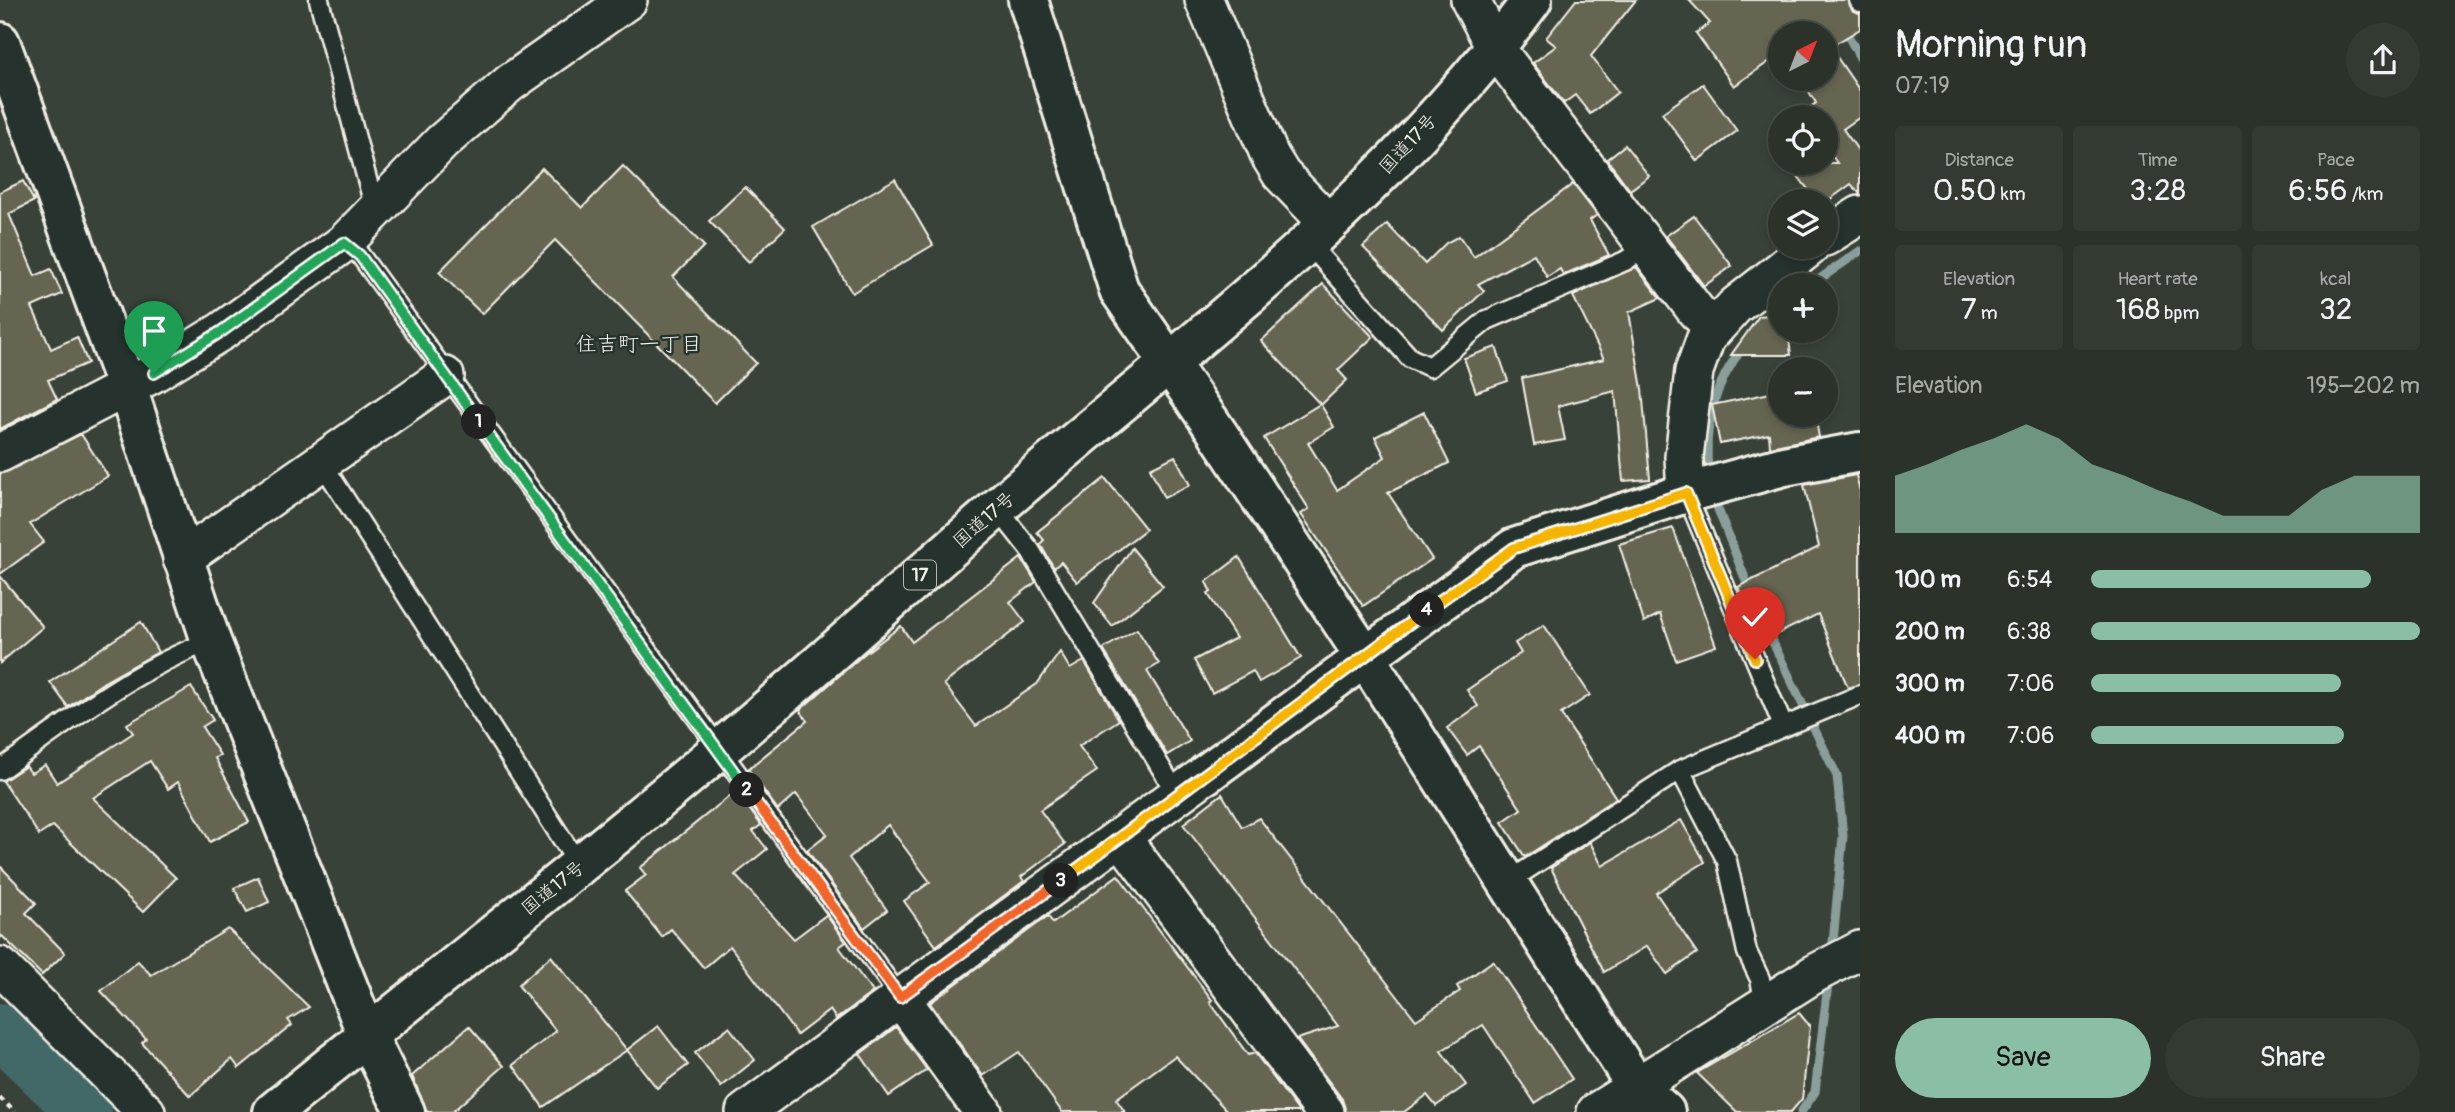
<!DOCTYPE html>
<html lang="en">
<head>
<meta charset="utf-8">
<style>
  body { margin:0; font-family:Pangolin,"Klee One",sans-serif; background:#333a32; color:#f1f3f6; height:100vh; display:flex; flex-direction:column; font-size:26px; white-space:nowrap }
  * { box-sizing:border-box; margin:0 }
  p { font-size:23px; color:#a6aaa8 }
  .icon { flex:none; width:38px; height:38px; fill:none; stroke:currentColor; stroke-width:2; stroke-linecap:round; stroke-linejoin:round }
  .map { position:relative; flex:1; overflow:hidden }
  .panel { display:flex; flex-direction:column; background:#2b322a; width:595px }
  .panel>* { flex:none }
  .needle { width:46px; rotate:42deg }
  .fabs { position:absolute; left:1768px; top:21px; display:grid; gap:14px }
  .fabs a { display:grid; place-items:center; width:70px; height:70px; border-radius:50%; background:#2b322a; box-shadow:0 4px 10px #0003,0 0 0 2px #474d47; font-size:35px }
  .pin { position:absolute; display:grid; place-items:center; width:60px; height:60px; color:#fff; margin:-72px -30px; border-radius:50% 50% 50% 0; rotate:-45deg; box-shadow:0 0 7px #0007 }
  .pin .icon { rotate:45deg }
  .km { position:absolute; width:35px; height:35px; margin:-18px; border-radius:50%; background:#222; color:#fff; font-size:19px; line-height:35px; text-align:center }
  .round { display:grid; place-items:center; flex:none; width:74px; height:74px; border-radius:37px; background:#333a32 }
  .overview { display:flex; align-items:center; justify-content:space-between; height:119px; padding:0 35px }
  h1 { font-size:38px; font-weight:600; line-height:52px }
  .metrics { display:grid; grid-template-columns:repeat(3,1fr); gap:10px; height:119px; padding:7px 35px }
  .metrics div { display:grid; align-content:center; border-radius:7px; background:#333a32; text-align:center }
  .metrics b { font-size:30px; font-weight:600 }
  .metrics small { font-size:19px; font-weight:400 }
  .metrics p { font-size:19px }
  .chart { height:196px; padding:14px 35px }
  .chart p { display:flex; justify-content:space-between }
  .chart svg { width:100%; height:126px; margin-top:7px; fill:#8abfa5; opacity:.7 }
  .button { display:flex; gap:14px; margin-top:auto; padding:14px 35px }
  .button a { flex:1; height:80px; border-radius:42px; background:#8abfa5; color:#111; font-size:28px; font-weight:600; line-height:80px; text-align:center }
  .button a+a { background:#333a32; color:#f1f3f6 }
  ul { padding:0 35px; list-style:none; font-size:23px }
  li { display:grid; grid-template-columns:112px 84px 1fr; align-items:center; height:52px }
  li i { height:18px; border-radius:9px; background:#8abfa5 }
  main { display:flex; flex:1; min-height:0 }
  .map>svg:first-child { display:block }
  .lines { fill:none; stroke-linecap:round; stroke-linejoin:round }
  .stream { stroke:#8a9f9b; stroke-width:9 }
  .river { stroke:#436867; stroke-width:54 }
  .building { fill:#666551; stroke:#f4f1e8; stroke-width:2 }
  .service-casing { stroke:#f4f1e8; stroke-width:23 }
  .minor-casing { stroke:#f4f1e8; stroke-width:42 }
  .tertiary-casing { stroke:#f4f1e8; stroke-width:44 }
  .trunk-casing { stroke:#f4f1e8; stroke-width:44 }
  .path { stroke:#f4f1e8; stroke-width:4.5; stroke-dasharray:5 5; stroke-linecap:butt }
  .service { stroke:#26332d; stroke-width:18 }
  .minor { stroke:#26332d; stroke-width:37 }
  .tertiary { stroke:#26332d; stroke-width:38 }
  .trunk { stroke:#26332d; stroke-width:38 }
  .split-1-casing { stroke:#fff; stroke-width:14 }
  .split-2-casing { stroke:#fff; stroke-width:14 }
  .split-3-casing { stroke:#fff; stroke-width:14 }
  .split-4-casing { stroke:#fff; stroke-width:14 }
  .split-5-casing { stroke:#fff; stroke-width:14 }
  .split-1 { stroke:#22a559; stroke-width:9 }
  .split-2 { stroke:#22a559; stroke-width:9 }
  .split-3 { stroke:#f0652b; stroke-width:9 }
  .split-4 { stroke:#f5b400; stroke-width:9 }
  .split-5 { stroke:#f5b400; stroke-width:9 }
  .labels { text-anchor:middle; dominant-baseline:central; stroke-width:5; stroke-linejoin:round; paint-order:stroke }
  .shield { fill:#26332d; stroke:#b6b8b0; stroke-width:2 }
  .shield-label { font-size:18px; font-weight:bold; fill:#f4f1e8 }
  .street-label { font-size:19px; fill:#f4f1e8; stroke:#26332d }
  .neighbourhood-label { font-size:21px; fill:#f4f1e8; stroke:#26332d }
</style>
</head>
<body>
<main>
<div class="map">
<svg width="1860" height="1112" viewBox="0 0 1860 1112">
  <rect width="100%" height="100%" fill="#394238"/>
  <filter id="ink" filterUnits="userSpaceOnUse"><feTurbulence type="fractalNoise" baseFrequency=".0143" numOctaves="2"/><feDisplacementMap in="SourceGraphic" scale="14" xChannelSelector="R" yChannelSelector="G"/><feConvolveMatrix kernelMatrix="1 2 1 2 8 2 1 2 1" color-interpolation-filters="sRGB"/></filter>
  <g filter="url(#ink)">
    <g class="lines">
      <g class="stream">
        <path d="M 1843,26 L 1860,58"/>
        <path d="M 1811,285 L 1860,251"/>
        <path d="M 1765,322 L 1780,310"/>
        <path d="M 1709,476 C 1702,428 1714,384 1744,346"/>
        <path d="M 1712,494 L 1750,591"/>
        <path d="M 1765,626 L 1837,776 L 1843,836 L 1832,952"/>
        <path d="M 1801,1112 L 1815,1092 L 1829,976"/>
      </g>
      <path class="river" d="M 0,1030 L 85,1112"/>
    </g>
    <g class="building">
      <path d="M 1576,0 L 1636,0 L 1591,56 L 1618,92 L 1590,114 L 1575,95 L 1564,103 L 1533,63 L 1556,46 L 1546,38 Z"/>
      <path d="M 1689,0 L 1848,0 L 1853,11 L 1860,13 L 1860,29 L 1830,47 L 1860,91 L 1860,117 L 1843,129 L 1860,153 L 1860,194 L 1851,184 L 1825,203 L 1817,201 L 1788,163 L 1837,163 L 1825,146 L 1825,117 L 1805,117 L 1802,113 L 1816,103 L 1801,79 L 1825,79 L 1825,33 L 1780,33 L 1780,54 L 1734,86 L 1696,33 L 1710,23 Z"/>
      <path d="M 1703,84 L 1737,131 L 1697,161 L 1662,113 Z"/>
      <path d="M 1625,145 L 1649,176 L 1630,190 L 1607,159 Z"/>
      <path d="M 623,166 L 704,246 L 673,277 L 756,363 L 715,403 L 555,240 L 482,314 L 439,272 L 542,168 L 582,208 Z"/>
      <path d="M 895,179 L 933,245 L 852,293 L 813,227 Z"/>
      <path d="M 23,181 L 34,201 L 9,214 L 35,276 L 51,269 L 62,294 L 32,307 L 51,349 L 77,337 L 88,363 L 48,380 L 57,399 L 0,429 L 0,192 Z"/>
      <path d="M 1573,184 L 1597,215 L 1590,220 L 1609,255 L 1563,275 L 1560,269 L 1547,277 L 1534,254 L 1478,284 L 1484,291 L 1443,330 L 1363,247 L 1387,224 L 1425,264 L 1446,243 L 1459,236 L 1474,257 Z"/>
      <path d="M 745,187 L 785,228 L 749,262 L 709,221 Z"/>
      <path d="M 1694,216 L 1732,266 L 1704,286 L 1666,236 Z"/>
      <path d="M 1636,267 L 1660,298 L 1629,312 L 1642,389 L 1650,479 L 1623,481 L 1615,391 L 1558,406 L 1565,440 L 1534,445 L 1522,378 L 1604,359 L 1573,296 Z"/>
      <path d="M 1323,284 L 1373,337 L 1338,370 L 1347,380 L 1321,405 L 1334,427 L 1308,443 L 1337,490 L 1385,457 L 1375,437 L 1424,412 L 1449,463 L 1388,493 L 1432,559 L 1363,606 L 1301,514 L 1309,509 L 1264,438 L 1320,404 L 1261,341 Z"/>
      <path d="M 1780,314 L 1780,331 L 1788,331 L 1791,355 L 1731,355 L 1759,316 Z"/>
      <path d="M 1496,347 L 1508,381 L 1476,392 L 1464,358 Z"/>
      <path d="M 1780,391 L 1780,415 L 1815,415 L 1819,437 L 1770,447 L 1769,434 L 1720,444 L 1712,405 Z"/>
      <path d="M 81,434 L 108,476 L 30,524 L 44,542 L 0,574 L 0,474 Z"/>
      <path d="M 1175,456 L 1190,485 L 1164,498 L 1150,468 Z"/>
      <path d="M 1856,475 L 1860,491 L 1860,684 L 1848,688 L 1818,614 L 1765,640 L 1738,587 L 1819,547 L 1804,485 Z"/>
      <path d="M 1105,478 L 1146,529 L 1077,582 L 1061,562 L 1054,568 L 1040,544 L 1044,540 L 1037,532 Z"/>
      <path d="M 1673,528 L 1716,646 L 1676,660 L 1660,614 L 1644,622 L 1619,544 Z"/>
      <path d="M 1132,548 L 1163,586 L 1112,626 L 1094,603 Z"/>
      <path d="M 1239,557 L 1301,658 L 1259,682 L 1253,671 L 1212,693 L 1194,660 L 1236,638 L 1208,594 L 1211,592 L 1206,582 Z"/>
      <path d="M 1021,558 L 1036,582 L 1010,602 L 1025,622 L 944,684 L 976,726 L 1037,684 L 1060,652 L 1070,669 L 1084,661 L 1119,720 L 1079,746 L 1097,771 L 1040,810 L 1065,844 L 1021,877 L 1024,881 L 936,946 L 904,901 L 930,882 L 888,825 L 849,858 L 887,910 L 864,928 L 807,850 L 827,834 L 796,794 L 778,810 L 748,769 L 807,721 L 800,710 L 864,654 L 901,626 L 912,642 Z"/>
      <path d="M 0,576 L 43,627 L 0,663 Z"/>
      <path d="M 141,622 L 158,652 L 104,682 L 68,707 L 50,682 Z"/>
      <path d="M 1544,625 L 1590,695 L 1561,714 L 1616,798 L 1525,857 L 1502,822 L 1521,809 L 1479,746 L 1467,755 L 1447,728 L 1478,706 L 1467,690 L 1521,653 L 1515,643 Z"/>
      <path d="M 1137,629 L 1159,664 L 1147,671 L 1190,741 L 1167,755 L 1103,649 Z"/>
      <path d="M 191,687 L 213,720 L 202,727 L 220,755 L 215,758 L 249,822 L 210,842 L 178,782 L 168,789 L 150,761 L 93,798 L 176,878 L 143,912 L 53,826 L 39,835 L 3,781 L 26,766 L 31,773 L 45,765 L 57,783 L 133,733 L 127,724 Z"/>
      <path d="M 736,791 L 761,825 L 753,831 L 767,849 L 735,875 L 794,939 L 826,915 L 846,942 L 839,947 L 873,992 L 836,1019 L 830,1010 L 797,1035 L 730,946 L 704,968 L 671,929 L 662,937 L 625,891 L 646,875 L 640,868 Z"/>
      <path d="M 1222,794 L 1242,827 L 1259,818 L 1416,1020 L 1460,991 L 1457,986 L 1493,961 L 1572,1079 L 1535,1103 L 1483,1025 L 1441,1051 L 1466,1085 L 1436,1106 L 1427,1095 L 1404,1112 L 1346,1112 L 1342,1099 L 1297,1039 L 1338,1026 L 1183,824 Z"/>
      <path d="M 1681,820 L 1705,862 L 1656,893 L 1697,953 L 1667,974 L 1647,946 L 1604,972 L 1551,868 L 1590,842 L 1602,866 Z"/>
      <path d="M 0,866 L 36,903 L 26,913 L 65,953 L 42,975 L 2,936 L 0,938 Z"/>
      <path d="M 1118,875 L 1212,1000 L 1210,1002 L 1248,1055 L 1255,1053 L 1299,1112 L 1228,1112 L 1175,1056 L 1116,1099 L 1125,1112 L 1062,1112 L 1019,1052 L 983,1076 L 930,1003 L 1048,916 L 1053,923 Z"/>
      <path d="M 258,877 L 269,902 L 247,912 L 234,888 Z"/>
      <path d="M 228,929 L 309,1007 L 288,1020 L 292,1025 L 239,1068 L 232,1059 L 190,1096 L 142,1043 L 146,1039 L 101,991 L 138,961 L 151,975 Z"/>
      <path d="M 551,956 L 627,1050 L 543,1107 L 513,1065 L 556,1031 L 518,985 Z"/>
      <path d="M 1799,1013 L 1810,1026 L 1802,1099 L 1791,1112 L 1737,1112 L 1697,1073 Z"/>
      <path d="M 469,1026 L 504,1066 L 452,1112 L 427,1112 L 412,1076 Z"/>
      <path d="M 658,1026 L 688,1065 L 657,1088 L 627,1050 Z"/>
      <path d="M 729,1027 L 755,1060 L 721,1087 L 695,1053 Z"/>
      <path d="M 896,1027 L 927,1070 L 889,1096 L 860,1054 Z"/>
    </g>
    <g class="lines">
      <defs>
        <g id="service">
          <path d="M 319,0 L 372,198 L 379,208"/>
          <path d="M 1859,0 L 1860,2"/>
          <path d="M 344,243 L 360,255 L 900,997"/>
          <path d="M 1309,244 L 1410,358 L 1430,367 L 1487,320 L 1625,261 L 1648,246"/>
          <path d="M 322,463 L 580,867"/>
          <path d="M 1686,493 L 1783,726"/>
          <path d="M 997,508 L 1030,550 L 1178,796"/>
          <path d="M 0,770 C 66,723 134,669 211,641"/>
          <path d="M 1680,770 L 1727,861 L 1747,952 L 1760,979 L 1765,1005"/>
          <path d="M 1509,881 L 1680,770 L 1860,695"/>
        </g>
        <g id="minor">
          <path d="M 1204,0 L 1270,156 L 1281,174 L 1329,224"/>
          <path d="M 1470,0 L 1496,49 L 1697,312 L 1715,328"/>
          <path d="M 1825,237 L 1860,215"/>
          <path d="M 0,453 L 154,373 L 222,331 L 344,243 L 442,142 L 510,83 L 628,0"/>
          <path d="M 1686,493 L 1684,457 L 1694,371 L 1706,338 L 1735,306 L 1810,247"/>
          <path d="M 182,559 L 445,376"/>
          <path d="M 1121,837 L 1325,1112"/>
          <path d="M 0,966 L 146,1112"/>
          <path d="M 900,997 L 983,1112"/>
          <path d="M 745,1112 L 1206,774"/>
          <path d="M 1596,1112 L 1814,974 L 1860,950"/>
        </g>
        <g id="tertiary">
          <path d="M 1028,0 L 1119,290 L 1217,432 L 1365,657 L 1636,1086 L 1665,1112"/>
          <path d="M 0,42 L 127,388 L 211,641 L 367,1035 L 405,1112"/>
          <path d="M 1206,774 L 1514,548 L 1686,493 L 1784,466 L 1860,452"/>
        </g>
        <path id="trunk" d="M 273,1112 C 419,992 569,877 713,755 C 821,665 925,569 1032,478 C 1207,329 1395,187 1532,0"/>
      </defs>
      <use href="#service" class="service-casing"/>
      <use href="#minor" class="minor-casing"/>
      <use href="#tertiary" class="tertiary-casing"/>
      <use href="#trunk" class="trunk-casing"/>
      <path class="path" d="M 0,1098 L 15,1112"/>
      <use href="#service" class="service"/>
      <use href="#minor" class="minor"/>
      <use href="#tertiary" class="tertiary"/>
      <use href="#trunk" class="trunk"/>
    </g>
  </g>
  <g class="lines" filter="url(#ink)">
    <defs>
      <path id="split-1" d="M 154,373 L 222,331 L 344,243 L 360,256 L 479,422"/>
      <path id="split-2" d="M 479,422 L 747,790"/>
      <path id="split-3" d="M 747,790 L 900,997 L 1061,881"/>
      <path id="split-4" d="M 1061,881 L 1427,610"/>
      <path id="split-5" d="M 1427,610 L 1514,548 L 1686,493 L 1755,659"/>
    </defs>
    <use href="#split-1" class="split-1-casing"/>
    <use href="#split-2" class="split-2-casing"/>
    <use href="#split-3" class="split-3-casing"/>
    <use href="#split-4" class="split-4-casing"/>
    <use href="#split-5" class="split-5-casing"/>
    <use href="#split-1" class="split-1"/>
    <use href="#split-2" class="split-2"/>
    <use href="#split-3" class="split-3"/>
    <use href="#split-4" class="split-4"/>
    <use href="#split-5" class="split-5"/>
  </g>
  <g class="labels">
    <rect class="shield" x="904" y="560.5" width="32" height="29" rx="5"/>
    <g class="shield-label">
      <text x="920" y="575">17</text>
    </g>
    <g class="street-label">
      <text transform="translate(1408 144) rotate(-47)">国道17号</text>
      <text transform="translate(984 520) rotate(-41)">国道17号</text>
      <text transform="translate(553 888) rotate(-39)">国道17号</text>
    </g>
    <g class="neighbourhood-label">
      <text x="639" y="344">住吉町一丁目</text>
    </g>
  </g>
</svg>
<div class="fabs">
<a><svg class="needle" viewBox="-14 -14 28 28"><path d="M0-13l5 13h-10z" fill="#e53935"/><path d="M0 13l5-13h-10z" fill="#a6aaa8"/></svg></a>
<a><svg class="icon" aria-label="locate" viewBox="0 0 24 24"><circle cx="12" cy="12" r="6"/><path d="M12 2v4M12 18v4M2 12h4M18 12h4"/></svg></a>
<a><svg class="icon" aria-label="layers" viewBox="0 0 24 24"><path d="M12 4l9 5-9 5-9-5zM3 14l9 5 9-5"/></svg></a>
<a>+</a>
<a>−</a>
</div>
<div class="pin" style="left:154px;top:373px;background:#1e9e55"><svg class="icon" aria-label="arrive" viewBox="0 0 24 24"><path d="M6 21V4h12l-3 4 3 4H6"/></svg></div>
<div class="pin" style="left:1755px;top:659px;background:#d93025"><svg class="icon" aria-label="check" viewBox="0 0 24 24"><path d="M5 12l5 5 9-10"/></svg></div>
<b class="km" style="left:479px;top:422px">1</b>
<b class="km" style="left:747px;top:790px">2</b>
<b class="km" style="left:1061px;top:881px">3</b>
<b class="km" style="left:1427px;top:610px">4</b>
</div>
<section class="panel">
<div class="overview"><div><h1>Morning run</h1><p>07:19</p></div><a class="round"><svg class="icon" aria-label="share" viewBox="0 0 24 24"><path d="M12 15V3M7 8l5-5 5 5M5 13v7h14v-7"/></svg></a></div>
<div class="metrics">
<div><p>Distance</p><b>0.50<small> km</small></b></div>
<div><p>Time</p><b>3:28</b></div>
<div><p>Pace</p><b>6:56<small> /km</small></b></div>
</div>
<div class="metrics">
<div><p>Elevation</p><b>7<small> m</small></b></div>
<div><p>Heart rate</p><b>168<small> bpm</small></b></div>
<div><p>kcal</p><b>32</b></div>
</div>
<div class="chart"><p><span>Elevation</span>195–202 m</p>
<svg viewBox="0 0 160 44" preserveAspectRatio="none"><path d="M0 44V24L10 20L20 15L30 11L40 6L50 11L60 20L70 24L80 29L90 33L100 38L110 38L120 38L130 29L140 24L150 24L160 24V44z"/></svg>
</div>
<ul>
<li><b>100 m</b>6:54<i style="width:85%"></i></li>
<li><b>200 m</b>6:38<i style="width:100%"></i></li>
<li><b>300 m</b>7:06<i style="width:76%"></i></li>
<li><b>400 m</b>7:06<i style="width:77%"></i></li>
</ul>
<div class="button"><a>Save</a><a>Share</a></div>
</section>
</main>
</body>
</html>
